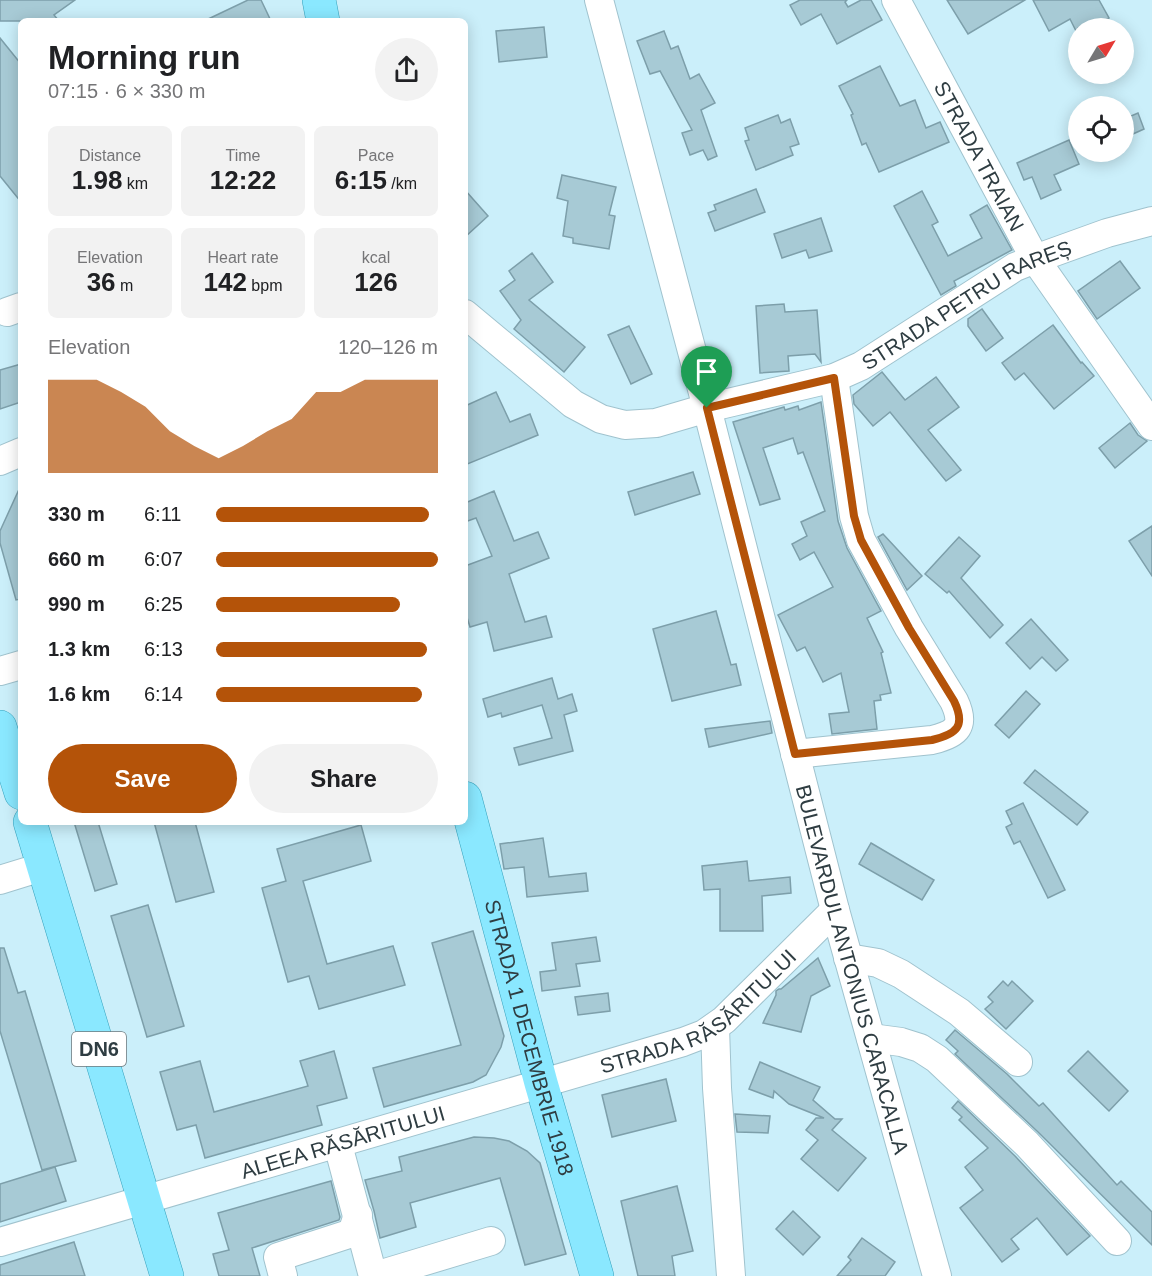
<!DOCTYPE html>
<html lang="en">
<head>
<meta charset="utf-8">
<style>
  body { margin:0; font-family:Helvetica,sans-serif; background:#f2f2f2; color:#202124; height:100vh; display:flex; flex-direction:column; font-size:22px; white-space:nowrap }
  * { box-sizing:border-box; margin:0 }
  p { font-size:20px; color:#757577 }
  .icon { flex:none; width:33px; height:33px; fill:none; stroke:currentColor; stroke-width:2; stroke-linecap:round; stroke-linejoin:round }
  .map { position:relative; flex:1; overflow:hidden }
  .details { position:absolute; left:18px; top:18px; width:450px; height:807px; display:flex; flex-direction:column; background:#fff; border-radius:9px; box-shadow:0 3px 15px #0003 }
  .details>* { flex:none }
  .needle { width:39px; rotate:52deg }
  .controls { position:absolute; left:1068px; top:18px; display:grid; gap:12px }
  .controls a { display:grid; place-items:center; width:66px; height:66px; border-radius:50%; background:#fff; box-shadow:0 3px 15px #0003; font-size:30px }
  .pin { position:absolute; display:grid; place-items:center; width:51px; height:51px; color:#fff; margin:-62px -26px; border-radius:50% 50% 50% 0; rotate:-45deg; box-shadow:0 0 6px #0007 }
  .pin .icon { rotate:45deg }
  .round { display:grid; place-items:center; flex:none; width:63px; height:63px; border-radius:32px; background:#f2f2f2 }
  .overview { display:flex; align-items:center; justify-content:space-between; height:102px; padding:0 30px }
  h1 { font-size:33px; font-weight:700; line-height:45px }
  .figures { display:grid; grid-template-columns:repeat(3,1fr); gap:9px; height:102px; padding:6px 30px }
  .figures div { display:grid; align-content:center; border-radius:9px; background:#f2f2f2; text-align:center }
  .figures b { font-size:26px; font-weight:700 }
  .figures small { font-size:16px; font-weight:400 }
  .figures p { font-size:16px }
  .chart { height:168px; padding:12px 30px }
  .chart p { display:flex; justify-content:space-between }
  .chart svg { width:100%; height:108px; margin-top:6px; fill:#b45309; opacity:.7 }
  .cta { display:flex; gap:12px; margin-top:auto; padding:12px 30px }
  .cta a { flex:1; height:69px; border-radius:36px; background:#b45309; color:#fff; font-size:24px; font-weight:700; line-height:69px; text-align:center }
  .cta a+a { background:#f2f2f2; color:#202124 }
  ul { padding:0 30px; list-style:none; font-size:20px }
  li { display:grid; grid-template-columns:96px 72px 1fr; align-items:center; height:45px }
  li i { height:15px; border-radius:8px; background:#b45309 }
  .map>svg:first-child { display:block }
  .building { fill:#a7cad5; stroke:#7d9faa; stroke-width:1.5 }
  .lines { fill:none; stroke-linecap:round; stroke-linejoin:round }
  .minor-casing { stroke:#a0c3ce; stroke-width:30 }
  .major-casing { stroke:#37a2bd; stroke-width:34 }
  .minor { stroke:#fff; stroke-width:28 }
  .major { stroke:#8ae8ff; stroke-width:33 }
  .route-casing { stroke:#fff; stroke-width:12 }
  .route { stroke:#b45309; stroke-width:8 }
  .labels { text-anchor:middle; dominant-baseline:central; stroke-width:5; stroke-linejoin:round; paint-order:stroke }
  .shield { fill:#fff; stroke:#6d777b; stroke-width:1.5 }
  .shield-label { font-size:20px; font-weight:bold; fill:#2f3d42 }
  .street-label { font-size:21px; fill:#2f3d42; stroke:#fff }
</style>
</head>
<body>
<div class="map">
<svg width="1152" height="1276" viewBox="0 0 1152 1276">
  <rect width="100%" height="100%" fill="#cbeffa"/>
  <g class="building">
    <path d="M 0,0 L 75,0 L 54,15 L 59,21 L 0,21 Z"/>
    <path d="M 248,0 L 261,0 L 271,21 L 204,21 Z"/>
    <path d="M 800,0 L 847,0 L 845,2 L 848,7 L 861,0 L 871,0 L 882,20 L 837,44 L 821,14 L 801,25 L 790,5 Z"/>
    <path d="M 947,0 L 1025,0 L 968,34 Z"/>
    <path d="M 1033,0 L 1099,0 L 1109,18 L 1090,28 L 1078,28 L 1078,35 L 1070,19 L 1049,31 Z"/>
    <path d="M 544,27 L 547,57 L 499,62 L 496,31 Z"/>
    <path d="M 664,31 L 671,49 L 678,46 L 690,79 L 699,74 L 715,103 L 701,110 L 717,156 L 708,160 L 703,150 L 690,155 L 682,133 L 692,130 L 660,71 L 650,74 L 637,41 Z"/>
    <path d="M 0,38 L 21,64 L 21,202 L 0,176 Z"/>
    <path d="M 880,66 L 900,106 L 915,100 L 926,128 L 940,122 L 949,142 L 879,172 L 866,143 L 862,145 L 851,115 L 853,114 L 839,86 Z"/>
    <path d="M 1138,113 L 1144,129 L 1124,138 L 1124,119 Z"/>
    <path d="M 778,115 L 781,123 L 790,119 L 799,144 L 790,147 L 793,155 L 756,170 L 745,141 L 749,140 L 745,128 Z"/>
    <path d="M 1069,140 L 1079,164 L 1054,175 L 1061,190 L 1041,199 L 1032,177 L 1024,180 L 1017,163 Z"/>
    <path d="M 562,175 L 616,187 L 609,215 L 615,216 L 609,249 L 573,243 L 573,238 L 563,236 L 568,201 L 557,198 Z"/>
    <path d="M 756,189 L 765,212 L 715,231 L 708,213 L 716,210 L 714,205 Z"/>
    <path d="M 465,190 L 488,216 L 465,237 Z"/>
    <path d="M 922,191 L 938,222 L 932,225 L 948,256 L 982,238 L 970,215 L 987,205 L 1012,250 L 954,281 L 956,286 L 941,295 L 894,206 Z"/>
    <path d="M 821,218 L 832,251 L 809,258 L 806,250 L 782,258 L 774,234 Z"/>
    <path d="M 532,253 L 553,282 L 529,300 L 585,347 L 564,372 L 514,329 L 521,320 L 500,291 L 515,280 L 509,271 Z"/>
    <path d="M 1120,261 L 1140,288 L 1097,319 L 1078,291 Z"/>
    <path d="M 784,304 L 785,312 L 817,310 L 821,362 L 815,354 L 788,356 L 789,371 L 760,373 L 756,306 Z"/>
    <path d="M 982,309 L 1003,338 L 986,351 L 968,326 L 968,319 Z"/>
    <path d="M 1053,325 L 1081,363 L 1082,362 L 1094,376 L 1054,409 L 1024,373 L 1015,380 L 1002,363 Z"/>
    <path d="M 629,326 L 652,374 L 631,384 L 608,335 Z"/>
    <path d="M 21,364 L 21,402 L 0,409 L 0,370 Z"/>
    <path d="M 882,372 L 905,400 L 936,377 L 959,407 L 928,430 L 961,470 L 946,481 L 890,412 L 873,426 L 854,404 L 853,395 Z"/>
    <path d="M 496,392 L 510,422 L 530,414 L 538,435 L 465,465 L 465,406 Z"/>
    <path d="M 821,402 L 838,521 L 847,548 L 881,611 L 867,618 L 883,652 L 881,653 L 891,693 L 880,695 L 881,700 L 874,701 L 877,729 L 832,734 L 829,714 L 849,712 L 841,673 L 823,682 L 805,647 L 797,651 L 778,615 L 833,587 L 814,552 L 800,560 L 792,544 L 807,536 L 801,522 L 825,511 L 803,452 L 798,454 L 793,438 L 763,448 L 780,499 L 760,505 L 733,422 L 784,407 L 785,410 L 798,406 L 799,410 Z"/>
    <path d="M 1130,423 L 1138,435 L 1147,441 L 1115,468 L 1099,448 Z"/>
    <path d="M 693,472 L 700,494 L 635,515 L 628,492 Z"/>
    <path d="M 21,485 L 21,599 L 16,600 L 0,543 L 0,531 Z"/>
    <path d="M 494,491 L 514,541 L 538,532 L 549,558 L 509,574 L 525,622 L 546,616 L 552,637 L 494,651 L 487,622 L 470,627 L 465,611 L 465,566 L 492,556 L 476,518 L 465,522 L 465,503 Z"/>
    <path d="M 1152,526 L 1152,576 L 1129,541 Z"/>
    <path d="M 883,534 L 922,576 L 907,590 L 878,537 Z"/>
    <path d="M 959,537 L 980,556 L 961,578 L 1003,625 L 990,638 L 949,591 L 947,593 L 925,574 Z"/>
    <path d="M 716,611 L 731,665 L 736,664 L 741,685 L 672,701 L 653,629 Z"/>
    <path d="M 1031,619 L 1068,660 L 1056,671 L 1042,657 L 1030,669 L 1006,643 Z"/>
    <path d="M 552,678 L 558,699 L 572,694 L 577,711 L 564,715 L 573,751 L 519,765 L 514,748 L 552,738 L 542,705 L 502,717 L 501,713 L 488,717 L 483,699 Z"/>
    <path d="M 1026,691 L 1040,704 L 1009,738 L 995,725 Z"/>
    <path d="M 770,721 L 772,733 L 709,747 L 705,729 Z"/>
    <path d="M 1035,770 L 1088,812 L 1077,825 L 1024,783 Z"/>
    <path d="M 1023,803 L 1065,890 L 1048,898 L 1020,841 L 1014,844 L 1006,827 L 1012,824 L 1006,811 Z"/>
    <path d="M 74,822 L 98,822 L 117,884 L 95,891 Z"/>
    <path d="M 154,822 L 195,822 L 214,892 L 176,902 Z"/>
    <path d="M 361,825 L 371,861 L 303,881 L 327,964 L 393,946 L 405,985 L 319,1009 L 309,976 L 288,982 L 262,888 L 286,881 L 277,849 Z"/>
    <path d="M 543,838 L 549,877 L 586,873 L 588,891 L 527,897 L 524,867 L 504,869 L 500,844 Z"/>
    <path d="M 871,843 L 934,880 L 922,900 L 859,864 Z"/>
    <path d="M 747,861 L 749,881 L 790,877 L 791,893 L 762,896 L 763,931 L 720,931 L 720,889 L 704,890 L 702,866 Z"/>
    <path d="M 148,905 L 184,1026 L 147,1037 L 111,916 Z"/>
    <path d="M 473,931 L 504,1036 L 501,1047 L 486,1075 L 473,1082 L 384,1107 L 373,1068 L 461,1045 L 432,943 Z"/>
    <path d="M 596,937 L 600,961 L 576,964 L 580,986 L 542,991 L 540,972 L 556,970 L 552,943 Z"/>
    <path d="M 0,948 L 4,948 L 18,993 L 25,991 L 76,1161 L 42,1170 L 0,1031 Z"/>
    <path d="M 818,958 L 830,986 L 811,996 L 801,1032 L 763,1023 L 776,995 L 776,991 L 779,989 L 781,989 Z"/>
    <path d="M 1003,981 L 1008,986 L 1012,981 L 1033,1001 L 1006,1029 L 985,1009 L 993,1002 L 988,997 Z"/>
    <path d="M 608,993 L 610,1011 L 578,1015 L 575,997 Z"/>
    <path d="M 955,1030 L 1007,1074 L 1039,1106 L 1043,1103 L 1117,1185 L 1121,1181 L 1152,1212 L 1152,1245 L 1038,1132 L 955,1054 L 958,1051 L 946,1040 Z"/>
    <path d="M 334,1051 L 347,1098 L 317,1106 L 322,1125 L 205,1158 L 196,1125 L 177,1130 L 160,1072 L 200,1061 L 214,1112 L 308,1086 L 300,1061 Z"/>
    <path d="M 1088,1051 L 1128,1091 L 1109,1111 L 1068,1071 Z"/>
    <path d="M 760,1062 L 820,1087 L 813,1100 L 835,1119 L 842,1119 L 832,1130 L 866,1158 L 838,1191 L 801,1159 L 818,1140 L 806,1130 L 816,1118 L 824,1118 L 789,1104 L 774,1091 L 773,1098 L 749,1089 Z"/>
    <path d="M 666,1079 L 676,1121 L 612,1137 L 602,1095 Z"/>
    <path d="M 958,1101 L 1015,1156 L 1090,1236 L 1067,1255 L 1037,1218 L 1011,1239 L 1019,1249 L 1002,1262 L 960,1208 L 983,1190 L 965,1167 L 988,1148 L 959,1120 L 962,1117 L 952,1108 Z"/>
    <path d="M 735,1114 L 770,1116 L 768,1133 L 737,1132 Z"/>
    <path d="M 474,1137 L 494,1138 L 509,1141 L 527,1151 L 540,1163 L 566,1254 L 525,1265 L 500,1178 L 410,1203 L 416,1227 L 380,1238 L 374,1211 L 365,1180 L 402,1171 L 399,1157 Z"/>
    <path d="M 55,1167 L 66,1201 L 0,1222 L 0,1184 Z"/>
    <path d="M 331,1181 L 340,1217 L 339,1220 L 252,1248 L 260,1276 L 219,1276 L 213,1254 L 229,1250 L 218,1213 Z"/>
    <path d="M 677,1186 L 693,1251 L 672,1256 L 675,1276 L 638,1276 L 621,1201 Z"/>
    <path d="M 793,1211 L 820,1237 L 803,1255 L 776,1229 Z"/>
    <path d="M 862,1238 L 895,1262 L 885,1276 L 837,1276 L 851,1260 L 848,1257 Z"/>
    <path d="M 74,1242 L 85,1276 L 0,1276 L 0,1265 Z"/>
  </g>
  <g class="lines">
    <defs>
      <g id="minor">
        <path id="s1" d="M 599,0 L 707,408 L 835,910 L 937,1276"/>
        <path id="s2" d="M 896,0 L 1035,259 L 1152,426"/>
        <path d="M 7,312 L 21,307"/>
        <path id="s3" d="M 465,314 L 573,404 L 601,419 L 625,425 L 656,423 L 707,408 L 834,378 L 861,366 L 1015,267 L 1035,259 L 1107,233 L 1152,221"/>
        <path d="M 0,461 L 21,452"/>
        <path d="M 0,671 L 21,665"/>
        <path d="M 795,754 L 932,740 C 957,734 966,726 954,701 L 909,628 L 861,540 L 854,516 L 834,378"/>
        <path d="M 0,880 L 45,866"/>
        <path d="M 848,958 L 878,963 L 901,974 L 959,1012 L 1018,1062"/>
        <path d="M 715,1027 L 717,1088 L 731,1276"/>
        <path d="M 871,1038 L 901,1042 L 920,1048 L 937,1059 L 1027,1144 L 1117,1241"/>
        <path d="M 341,1156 L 373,1276"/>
        <path id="s4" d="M 0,1242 L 683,1042 L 704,1034 L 724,1020 L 835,910"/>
        <path d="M 283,1276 L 278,1257 L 352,1233 L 358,1215"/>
        <path d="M 375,1276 L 491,1241"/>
      </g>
      <g id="major">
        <path d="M 319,0 L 323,21"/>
        <path d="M 0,727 L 21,793"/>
        <path id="s5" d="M 465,798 L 541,1083 L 597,1276"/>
        <path d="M 30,822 L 167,1276"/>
      </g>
    </defs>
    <use href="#minor" class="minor-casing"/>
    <use href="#major" class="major-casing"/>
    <use href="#minor" class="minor"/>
    <use href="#major" class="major"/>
  </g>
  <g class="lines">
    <defs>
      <path id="route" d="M 834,378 L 854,516 L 861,540 L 909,628 L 954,701 C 966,726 957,734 932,740 L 795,754 L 707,408 Z"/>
    </defs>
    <use href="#route" class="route-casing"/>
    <use href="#route" class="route"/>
  </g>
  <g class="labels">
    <rect class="shield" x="72" y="1032" width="54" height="34" rx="4.5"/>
    <g class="shield-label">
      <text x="99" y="1049">DN6</text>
    </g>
    <g class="street-label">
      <text stroke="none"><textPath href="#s2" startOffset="177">STRADA TRAIAN</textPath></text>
      <text stroke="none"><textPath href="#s3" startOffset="564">STRADA PETRU RAREȘ</textPath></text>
      <text stroke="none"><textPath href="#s1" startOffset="1002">BULEVARDUL ANTONIUS CARACALLA</textPath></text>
      <text stroke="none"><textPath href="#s4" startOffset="740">STRADA RĂSĂRITULUI</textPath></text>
      <text stroke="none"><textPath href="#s5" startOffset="248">STRADA 1 DECEMBRIE 1918</textPath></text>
      <text stroke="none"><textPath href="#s4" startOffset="357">ALEEA RĂSĂRITULUI</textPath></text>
    </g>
  </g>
</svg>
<div class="controls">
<a><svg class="needle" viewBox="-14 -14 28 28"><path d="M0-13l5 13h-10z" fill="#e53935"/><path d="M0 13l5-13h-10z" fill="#757577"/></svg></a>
<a><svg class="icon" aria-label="locate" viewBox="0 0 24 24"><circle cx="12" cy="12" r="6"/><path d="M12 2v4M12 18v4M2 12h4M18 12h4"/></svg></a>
</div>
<div class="pin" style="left:707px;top:408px;background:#1e9e55"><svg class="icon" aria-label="arrive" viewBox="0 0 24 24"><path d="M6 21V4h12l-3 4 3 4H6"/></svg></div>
<section class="details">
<div class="overview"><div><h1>Morning run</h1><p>07:15 · 6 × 330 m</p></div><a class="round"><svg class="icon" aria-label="share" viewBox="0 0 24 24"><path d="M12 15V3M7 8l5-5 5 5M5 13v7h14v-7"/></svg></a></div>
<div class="figures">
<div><p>Distance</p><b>1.98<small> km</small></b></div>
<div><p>Time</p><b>12:22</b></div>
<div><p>Pace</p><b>6:15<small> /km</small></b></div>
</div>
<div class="figures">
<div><p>Elevation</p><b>36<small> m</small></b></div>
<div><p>Heart rate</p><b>142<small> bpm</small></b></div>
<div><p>kcal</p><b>126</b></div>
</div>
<div class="chart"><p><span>Elevation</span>120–126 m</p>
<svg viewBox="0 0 160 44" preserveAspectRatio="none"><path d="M0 44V6L10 6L20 6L30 11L40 17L50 27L60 33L70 38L80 33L90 27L100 22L110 11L120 11L130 6L140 6L150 6L160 6V44z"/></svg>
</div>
<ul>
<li><b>330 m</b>6:11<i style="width:96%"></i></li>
<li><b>660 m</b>6:07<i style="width:100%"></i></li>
<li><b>990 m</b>6:25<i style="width:83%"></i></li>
<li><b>1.3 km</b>6:13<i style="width:95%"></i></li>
<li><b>1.6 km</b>6:14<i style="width:93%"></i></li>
</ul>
<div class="cta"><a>Save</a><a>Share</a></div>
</section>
</div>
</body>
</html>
